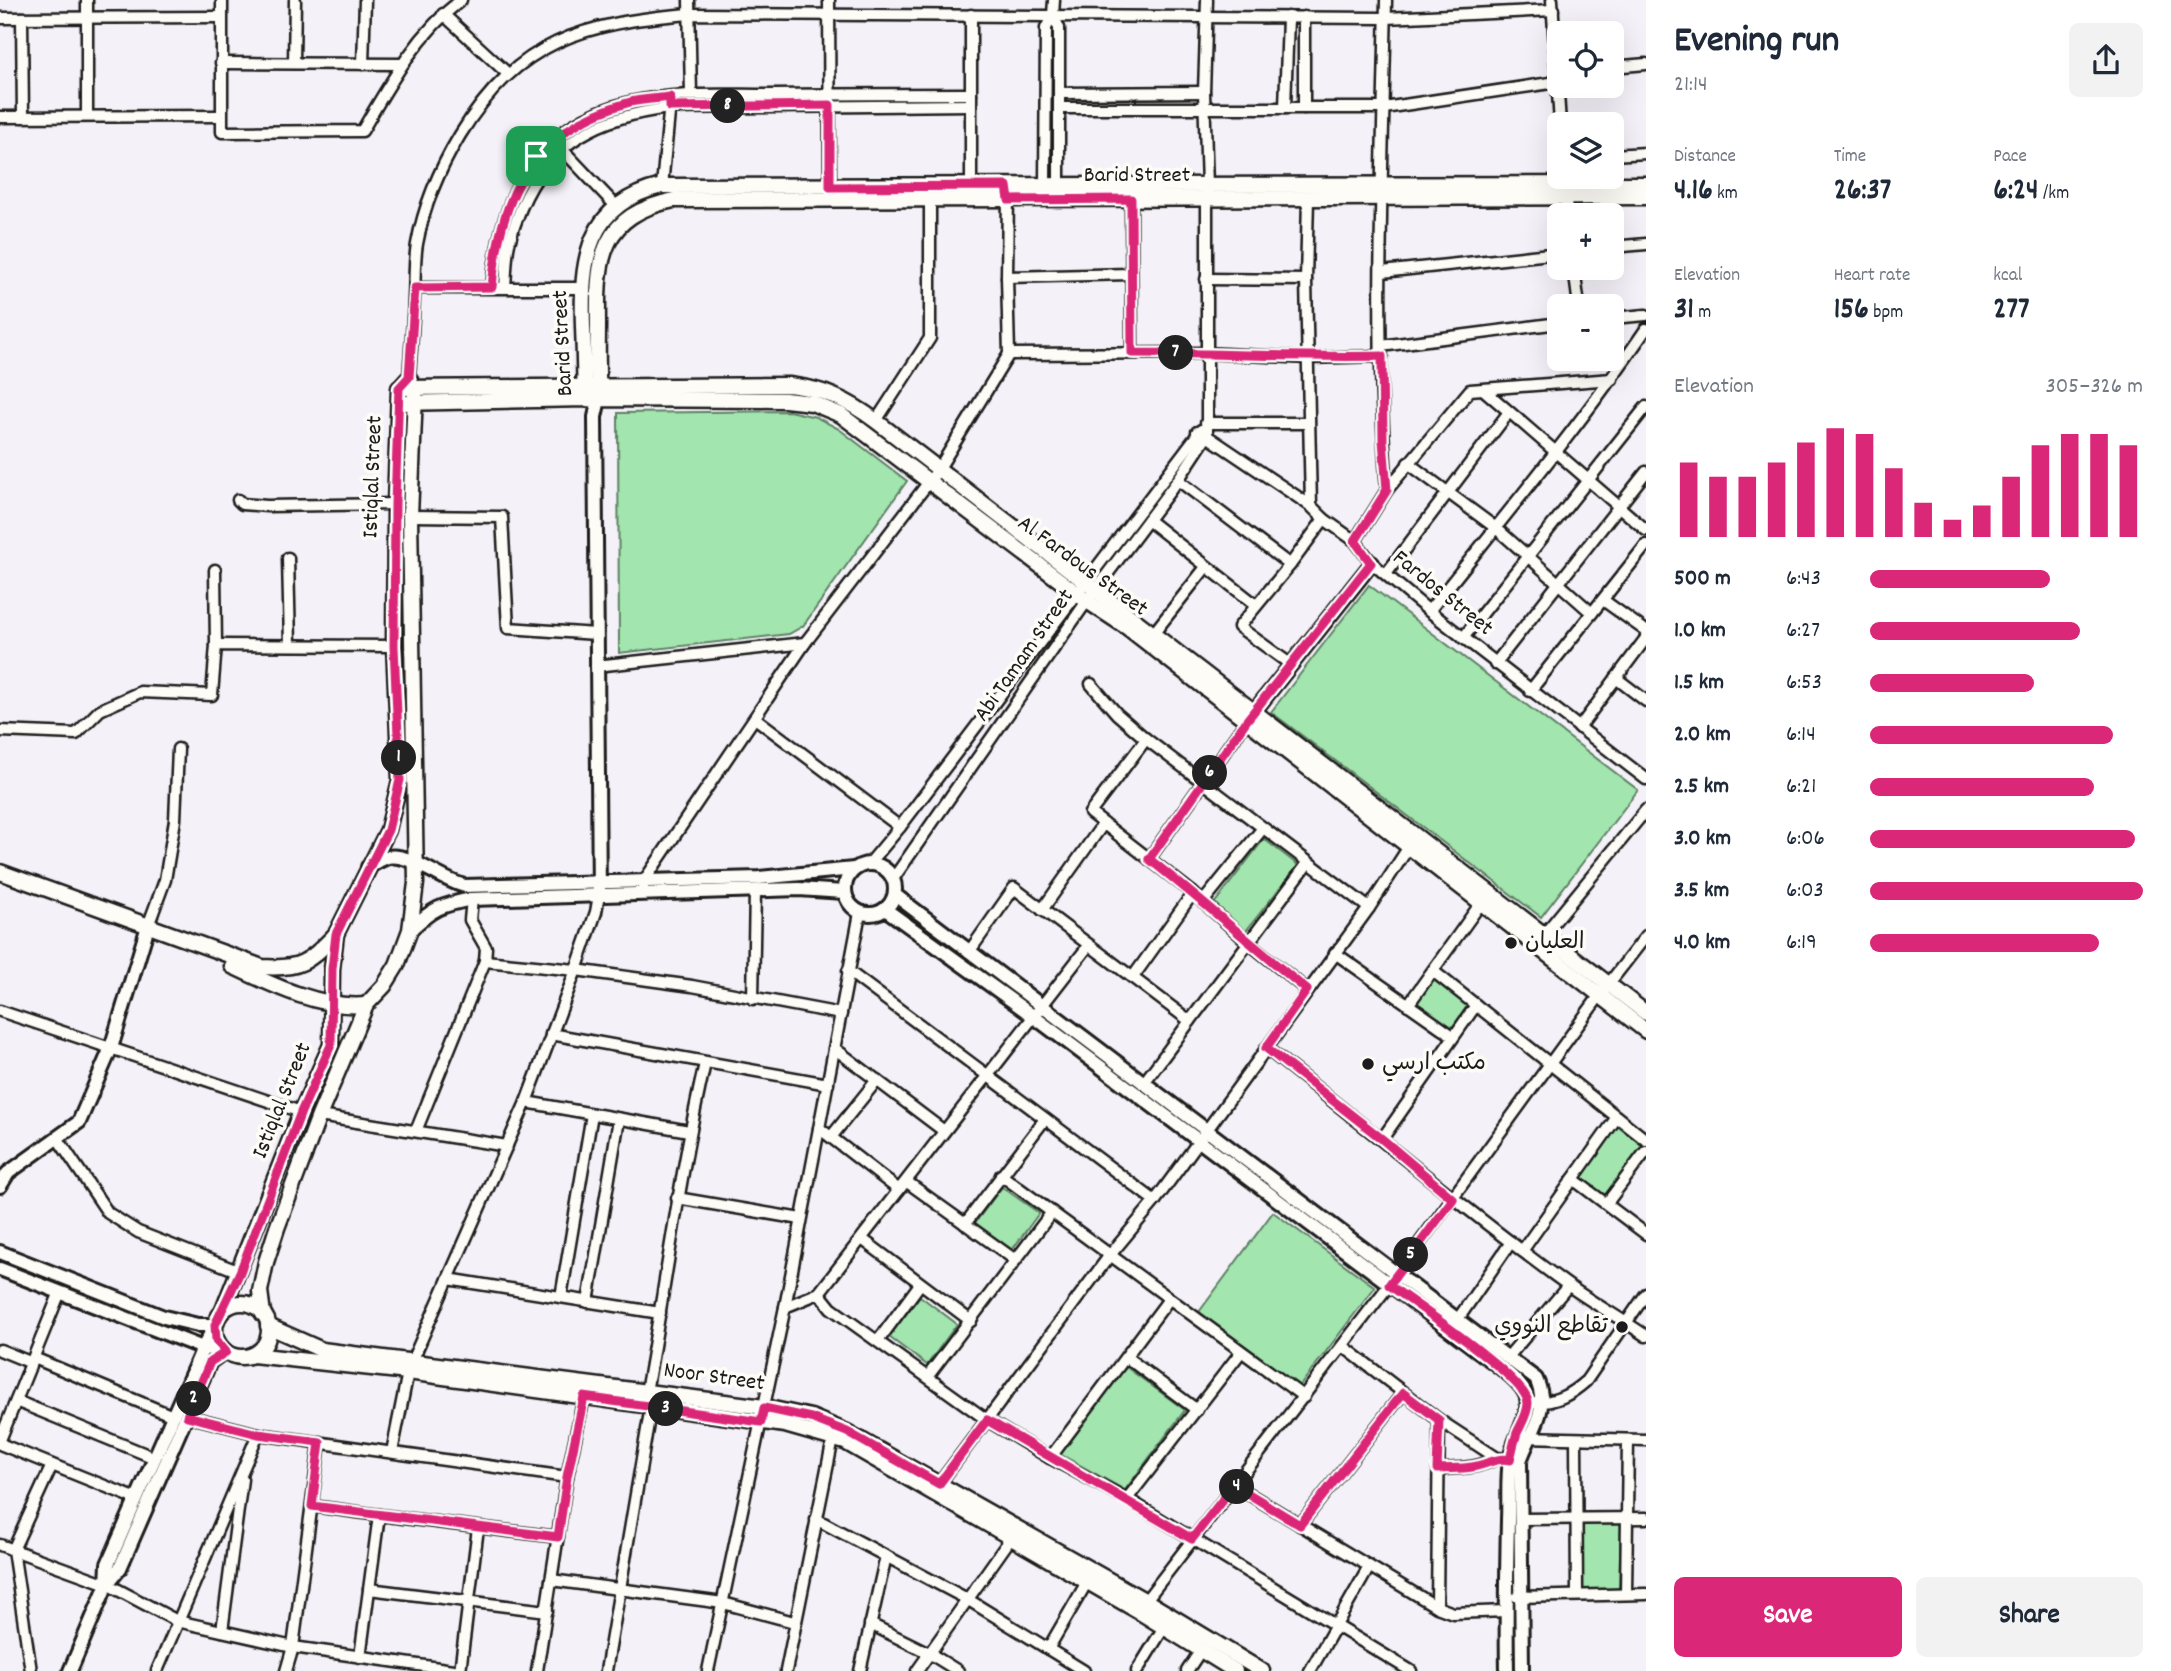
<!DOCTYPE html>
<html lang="en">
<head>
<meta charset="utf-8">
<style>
  body { margin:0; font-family:Dekko,"Playpen Sans Arabic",sans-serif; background:#f2f2f3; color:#1f2937; height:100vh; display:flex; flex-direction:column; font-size:26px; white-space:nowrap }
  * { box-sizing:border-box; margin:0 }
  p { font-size:23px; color:#747a83 }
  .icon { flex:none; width:38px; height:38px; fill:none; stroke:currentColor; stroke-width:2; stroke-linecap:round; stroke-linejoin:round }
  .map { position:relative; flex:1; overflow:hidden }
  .side { display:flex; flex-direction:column; background:#fff; width:525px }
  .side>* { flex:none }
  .buttons { position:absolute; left:1547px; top:21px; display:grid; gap:14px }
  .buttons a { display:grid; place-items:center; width:77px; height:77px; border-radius:10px; background:#fff; box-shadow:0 7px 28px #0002; font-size:35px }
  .pin { position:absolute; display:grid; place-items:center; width:60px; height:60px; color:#fff; margin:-30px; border-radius:14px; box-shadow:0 4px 10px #0006 }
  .km { position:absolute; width:35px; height:35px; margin:-18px; border-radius:50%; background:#222; color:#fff; font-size:19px; line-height:35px; text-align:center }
  .round { display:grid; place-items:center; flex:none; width:74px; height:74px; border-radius:10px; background:#f2f2f3 }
  .headline { display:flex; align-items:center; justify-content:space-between; height:119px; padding:0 28px }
  h1 { font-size:38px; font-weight:700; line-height:52px }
  .figures { display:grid; grid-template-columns:repeat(3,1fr); gap:10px; height:119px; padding:7px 28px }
  .figures div { display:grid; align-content:center }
  .figures b { font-size:30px; font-weight:700 }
  .figures small { font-size:19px; font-weight:400 }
  .figures p { font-size:19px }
  .chart { height:196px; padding:14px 28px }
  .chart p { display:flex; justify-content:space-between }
  .chart svg { width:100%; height:126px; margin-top:7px; stroke:#db2777; stroke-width:6 }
  .action { display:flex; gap:14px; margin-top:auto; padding:14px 28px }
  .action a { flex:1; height:80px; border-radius:10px; background:#db2777; color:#fff; font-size:28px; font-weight:700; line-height:80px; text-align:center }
  .action a+a { background:#f2f2f3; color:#1f2937 }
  ul { padding:0 28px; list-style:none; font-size:23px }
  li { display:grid; grid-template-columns:112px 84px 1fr; align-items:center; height:52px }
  li i { height:18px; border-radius:9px; background:#db2777 }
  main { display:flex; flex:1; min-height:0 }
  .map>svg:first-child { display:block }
  .green { fill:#a2e5ae; stroke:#5f8065; stroke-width:2 }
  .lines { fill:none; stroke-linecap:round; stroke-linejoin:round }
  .minor-casing { stroke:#1c1c1c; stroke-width:15 }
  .tertiary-casing { stroke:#1c1c1c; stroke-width:18 }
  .secondary-casing { stroke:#1c1c1c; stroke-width:19 }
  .minor { stroke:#fdfcf7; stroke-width:10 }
  .tertiary { stroke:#fdfcf7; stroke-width:12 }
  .secondary { stroke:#fdfcf7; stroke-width:14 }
  .route-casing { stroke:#fff; stroke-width:14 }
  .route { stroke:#db2777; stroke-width:9 }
  .poi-dot { fill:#1c1c1c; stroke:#fdfcf7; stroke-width:2.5 }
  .labels { text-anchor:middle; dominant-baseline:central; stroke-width:7; stroke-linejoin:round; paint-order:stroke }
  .street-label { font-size:23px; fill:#1c1c1c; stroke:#fdfcf7 }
  .poi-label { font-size:23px; fill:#1c1c1c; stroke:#fdfcf7; text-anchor:start }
</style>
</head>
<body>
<main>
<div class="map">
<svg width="1646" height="1671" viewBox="0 0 1646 1671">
  <rect width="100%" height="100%" fill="#f4f2f8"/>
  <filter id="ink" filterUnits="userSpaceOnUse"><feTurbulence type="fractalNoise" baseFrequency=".0143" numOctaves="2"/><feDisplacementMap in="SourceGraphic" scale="14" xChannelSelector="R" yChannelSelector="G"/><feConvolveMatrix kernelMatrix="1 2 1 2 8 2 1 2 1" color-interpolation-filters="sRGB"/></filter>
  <g filter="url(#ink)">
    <g class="green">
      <path d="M 789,411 L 816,417 L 839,429 L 907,481 L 803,626 L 789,634 L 619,653 L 618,413 Z"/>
      <path d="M 1369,585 L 1638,790 L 1541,917 L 1271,712 Z"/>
      <path d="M 1264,839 L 1298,865 L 1245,932 L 1214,904 Z"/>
      <path d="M 1433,979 L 1468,1006 L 1451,1029 L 1416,1005 Z"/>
      <path d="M 1619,1123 L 1644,1146 L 1606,1196 L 1580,1177 Z"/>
      <path d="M 1002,1187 L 1039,1213 L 1012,1250 L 975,1223 Z"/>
      <path d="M 1273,1212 L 1375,1287 L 1299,1387 L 1199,1312 Z"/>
      <path d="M 920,1296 L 957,1324 L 927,1365 L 889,1337 Z"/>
      <path d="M 1126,1367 L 1185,1410 L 1125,1490 L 1060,1454 Z"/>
      <path d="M 1621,1523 L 1619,1590 L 1581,1590 L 1581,1524 Z"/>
    </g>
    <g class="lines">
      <defs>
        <g id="minor">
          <path d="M 222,0 L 222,132 L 362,131 C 390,83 417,34 461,0"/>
          <path d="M 689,0 L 691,95"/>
          <path d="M 829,0 L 830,189"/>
          <path d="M 1054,0 L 1053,15 L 1059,28 L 1059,186"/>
          <path d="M 1386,0 C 1383,163 1374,328 1387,490"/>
          <path d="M 1552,0 L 1560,124"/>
          <path d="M 443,14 L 507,73"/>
          <path d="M 971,15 L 971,186"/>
          <path d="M 0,18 L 221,17"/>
          <path d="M 22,18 L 23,117"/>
          <path d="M 221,63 L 402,64"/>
          <path d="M 294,63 L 295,0"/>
          <path d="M 363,64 L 365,0"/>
          <path d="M 1612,67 L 1646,64"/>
          <path d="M 1059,93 L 1204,92"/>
          <path d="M 1059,108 L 1384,108 L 1557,82"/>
          <path d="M 1285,108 L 1288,17"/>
          <path d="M 1304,108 L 1304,17"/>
          <path d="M 87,116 L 87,0"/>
          <path d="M 0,117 L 220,116"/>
          <path d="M 561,148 L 616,206"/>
          <path d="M 1612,155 L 1646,153"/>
          <path d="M 662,186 L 670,103"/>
          <path d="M 1045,186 L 1046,28 L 1053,15"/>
          <path d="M 1566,198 L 1567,215"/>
          <path d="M 1131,199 L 1132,353"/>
          <path d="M 1308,199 L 1306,280 L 1311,506"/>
          <path d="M 1612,247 L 1646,244"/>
          <path d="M 1574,268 L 1579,306"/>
          <path d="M 1382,272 L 1559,253"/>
          <path d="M 1007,277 L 1130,274"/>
          <path d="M 1206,279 L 1306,280"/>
          <path d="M 492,287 C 500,197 534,124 630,102 C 675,92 723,95 768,95 C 836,94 903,94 971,94"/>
          <path d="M 505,287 C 506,274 506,261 508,249 C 510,235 516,221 521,208 C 549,141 601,116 670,108 L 971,105"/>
          <path d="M 415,288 L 583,288"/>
          <path d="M 1612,318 L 1646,315"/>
          <path d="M 1381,346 L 1559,323"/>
          <path d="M 1009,354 L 1205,353 L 1308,358 L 1382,356"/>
          <path d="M 409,377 C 411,350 413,324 414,297 C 415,280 414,261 417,244 C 424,205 440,168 460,135 C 518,40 584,23 689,14 L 1386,18 L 1553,10"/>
          <path d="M 1484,390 L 1646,530"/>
          <path d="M 876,421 L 930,338 L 930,200"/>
          <path d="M 1206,423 L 1308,423"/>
          <path d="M 1197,432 L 1207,436 L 1311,506 L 1324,519 L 1355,541 L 1372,563 L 1429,611 L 1646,779"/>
          <path d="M 1408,463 L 1496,528 L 1592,613"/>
          <path d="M 1178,480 L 1290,565"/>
          <path d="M 238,500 L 242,504 L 267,506 L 395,504"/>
          <path d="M 410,516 L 502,517 L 508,628 L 596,634"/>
          <path d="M 1148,520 L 1256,605"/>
          <path d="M 1355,541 L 1387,490 L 1470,390 L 1612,379"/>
          <path d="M 288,558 L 290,645"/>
          <path d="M 215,570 L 216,645"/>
          <path d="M 1386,574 L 1509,412"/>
          <path d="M 1603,600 L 1646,631"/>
          <path d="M 1429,611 C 1503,518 1579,427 1646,329"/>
          <path d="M 1153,634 L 1206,567"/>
          <path d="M 1463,638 L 1646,407"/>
          <path d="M 1290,664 L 1239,627 L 1290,565 L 1324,519"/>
          <path d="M 1495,664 L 1646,472"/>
          <path d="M 596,666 L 805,643"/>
          <path d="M 1616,678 L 1646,701"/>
          <path d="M 1091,684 L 1117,714 L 1146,739 L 1369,908"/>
          <path d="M 1530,691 L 1646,545"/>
          <path d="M 755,718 L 900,827"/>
          <path d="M 1579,728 L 1646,638"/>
          <path d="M 0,731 L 76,734 L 100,710 L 140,692 L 212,695 L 216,645 L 394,646"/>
          <path d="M 1146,739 L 1090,813 L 1193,893 L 1249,943 L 1307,990"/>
          <path d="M 1149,859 L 1247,720"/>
          <path d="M 870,863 L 900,827 L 1201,430"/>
          <path d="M 893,879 L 1087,601 L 1178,480 L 1207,436 L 1207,186 L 1204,92 L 1207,0"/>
          <path d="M 643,887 L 644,881 L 805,643 L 938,470 L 1009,354 L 1007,277 L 1008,194"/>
          <path d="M 1203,902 L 1263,828"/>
          <path d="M 1042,910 L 1103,824"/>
          <path d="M 148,926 L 165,880 L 175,820 L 178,749"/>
          <path d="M 1542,937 L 1646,810"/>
          <path d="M 969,952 L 1014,888 L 1190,1021"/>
          <path d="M 1335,953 L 1453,1036"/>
          <path d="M 485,961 L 576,970 L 692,986 L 841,1014"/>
          <path d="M 848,971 L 1155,1201"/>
          <path d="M 1433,971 L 1646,1140"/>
          <path d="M 1133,977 L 1193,893"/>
          <path d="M 753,999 L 755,891"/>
          <path d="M 1408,1005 L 1481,903"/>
          <path d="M 0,1011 L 301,1112"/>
          <path d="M 551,1034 L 828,1084"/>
          <path d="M 834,1048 L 944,1131"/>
          <path d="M 1266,1048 C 1366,1126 1463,1209 1565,1283 C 1591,1302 1620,1318 1646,1336"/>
          <path d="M 1143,1084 L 1308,863"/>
          <path d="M 526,1102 L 689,1131"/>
          <path d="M 319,1116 L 507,1146"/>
          <path d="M 819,1128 L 899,1190"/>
          <path d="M 416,1131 L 485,961 L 486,948 L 470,920 L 472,899"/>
          <path d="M 831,1137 L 877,1080"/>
          <path d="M 58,1139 L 108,1213 L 138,1232 L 240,1272"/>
          <path d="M 1382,1139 L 1476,1005"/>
          <path d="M 1001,1175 L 1304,1397"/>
          <path d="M 1573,1179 L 1646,1234"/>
          <path d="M 907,1182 L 1014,1259"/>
          <path d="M 677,1198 L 801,1219"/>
          <path d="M 1607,1203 L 1646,1151"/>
          <path d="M 965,1224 L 1045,1119"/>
          <path d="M 862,1239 L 971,1321"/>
          <path d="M 1522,1251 L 1617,1117"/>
          <path d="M 448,1279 L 660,1313"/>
          <path d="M 819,1293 L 831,1308 L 987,1420 L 1050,1458 L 1127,1499 L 1411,1671"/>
          <path d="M 561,1297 L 592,1114"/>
          <path d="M 588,1302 L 619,1119"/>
          <path d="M 785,1307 L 819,1293 L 1089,945"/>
          <path d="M 1458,1319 L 1511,1242"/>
          <path d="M 878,1341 L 920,1284"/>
          <path d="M 1343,1346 L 1439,1420 L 1497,1458 L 1516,1460"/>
          <path d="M 0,1350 L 32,1363"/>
          <path d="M 1126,1357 L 1197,1410"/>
          <path d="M 1508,1357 L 1568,1286"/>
          <path d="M 34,1358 L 173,1416"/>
          <path d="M 412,1361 L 526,1102 L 576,970 L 596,912 L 599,895"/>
          <path d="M 928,1376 L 1052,1212"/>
          <path d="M 646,1392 C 666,1282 680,1172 705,1063"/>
          <path d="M 16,1401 L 155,1458"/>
          <path d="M 1535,1403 C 1557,1402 1570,1395 1586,1381 L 1646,1294"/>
          <path d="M 187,1416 L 258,1434 L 567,1477"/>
          <path d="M 1523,1437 L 1646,1440"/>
          <path d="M 1576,1439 L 1577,1595"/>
          <path d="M 0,1440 L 60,1292"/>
          <path d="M 0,1444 L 137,1499"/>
          <path d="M 392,1452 L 408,1372"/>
          <path d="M 1050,1458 L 1169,1299"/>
          <path d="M 1438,1469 C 1459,1468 1478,1469 1497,1458"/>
          <path d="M 939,1484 L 1110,1255 L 1155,1201 L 1369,908 L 1412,842"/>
          <path d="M 1234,1485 L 1437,1607 L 1453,1613 L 1506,1611"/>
          <path d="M 1127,1499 L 1241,1352"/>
          <path d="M 312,1506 L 379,1515"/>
          <path d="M 816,1519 L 967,1599 L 1084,1671"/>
          <path d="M 1521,1519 L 1646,1518"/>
          <path d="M 1300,1525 L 1403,1393"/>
          <path d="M 0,1545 L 107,1584 L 177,1621 L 293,1647 L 460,1671"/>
          <path d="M 551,1580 L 723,1603 L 794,1622"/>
          <path d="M 369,1589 L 547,1611"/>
          <path d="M 1626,1594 L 1628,1440"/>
          <path d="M 1517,1597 L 1646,1594"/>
          <path d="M 1143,1604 L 1389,1285 L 1600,995 L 1646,936"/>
          <path d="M 1437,1607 L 1439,1420"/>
          <path d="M 870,1624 L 929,1653 L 958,1671"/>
          <path d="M 222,1631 L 242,1479"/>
          <path d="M 1048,1649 L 1087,1582"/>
          <path d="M 360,1657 L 379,1515 L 558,1537"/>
          <path d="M 31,1671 L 13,1550 L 52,1465"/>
          <path d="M 157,1671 L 258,1434"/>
          <path d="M 286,1671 L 293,1647 L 320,1442"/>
          <path d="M 460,1671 L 478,1528"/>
          <path d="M 537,1671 L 567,1477 L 584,1397"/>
          <path d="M 606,1671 L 651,1406"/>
          <path d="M 708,1671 L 785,1307 L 860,913"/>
          <path d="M 786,1671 L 833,1439"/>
          <path d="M 860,1671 L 886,1556"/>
          <path d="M 917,1671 L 1011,1538"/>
          <path d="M 1137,1671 L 1164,1627"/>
          <path d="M 1187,1671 L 1201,1650"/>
          <path d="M 1310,1671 L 1369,1567"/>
        </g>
        <g id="tertiary">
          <path d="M 399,388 L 409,377 L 415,387"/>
          <path d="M 1248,719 L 1372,563"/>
          <circle cx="870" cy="889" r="25"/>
          <path d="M 368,867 C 375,863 381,859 388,857 C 409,852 442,881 465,886 L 759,878 L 854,869"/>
          <path d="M 599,895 L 595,417 L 599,399"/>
          <path d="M 895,895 L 1536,1379 C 1551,1410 1530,1431 1520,1461 L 1522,1671"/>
          <path d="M 885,909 L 1033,1016 L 1477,1350 C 1491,1361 1523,1381 1527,1398 C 1531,1415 1512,1441 1510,1460 C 1507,1479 1509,1500 1508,1519 C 1507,1570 1506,1620 1507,1671"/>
          <path d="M 410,930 C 433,908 441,905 472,899 L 799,889 L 844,892"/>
          <path d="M 0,1186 L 8,1173 L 79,1122 L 111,1048 L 148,926"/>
          <path d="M 0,1252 L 164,1317 L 198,1325 L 215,1325"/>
          <path d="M 0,1269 L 203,1348 L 225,1351"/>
          <path d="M 107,1584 L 108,1564 L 203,1348 L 215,1325"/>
          <path d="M 70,1671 L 107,1584 L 120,1568 L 210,1362 L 225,1351"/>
        </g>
        <g id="secondary">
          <path d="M 585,393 C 584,371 584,349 583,327 C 581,260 586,204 662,186 L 1646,184"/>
          <path d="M 599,394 C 597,370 598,346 598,323 C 597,257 601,215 674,200 L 1646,197"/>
          <path d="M 399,403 L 586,399 L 785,400 L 812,403 L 841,415 L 1087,601 L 1128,628 L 1646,1031"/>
          <path d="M 0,872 L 262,967 C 302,970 309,961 336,934"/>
          <path d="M 232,966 C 272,985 321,1009 366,1005"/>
          <circle cx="242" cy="1330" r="27"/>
          <path d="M 223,1310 L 301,1112 L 331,1045 L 332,969 L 336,934 L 388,830 L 400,780 L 394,646 L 395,504 L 399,388 L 789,385 C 824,389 848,400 876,421 L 1646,1013"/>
          <path d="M 263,1314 L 260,1291 L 266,1262 L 277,1228 L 319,1116 L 366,1005 L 384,986 L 397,965 L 410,930 L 416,883 L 410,516 L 415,394"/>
          <path d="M 268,1326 L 322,1350 L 764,1407 L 811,1417 L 847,1432 L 1146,1601 L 1262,1671"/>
          <path d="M 253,1355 L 408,1372 L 785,1425 L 845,1442 L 1138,1611 L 1235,1671"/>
        </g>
      </defs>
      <use href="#minor" class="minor-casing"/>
      <use href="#tertiary" class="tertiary-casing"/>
      <use href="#secondary" class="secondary-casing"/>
      <use href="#minor" class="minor"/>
      <use href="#tertiary" class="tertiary"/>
      <use href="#secondary" class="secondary"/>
    </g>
  </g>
  <g class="lines" filter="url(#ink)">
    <defs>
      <path id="route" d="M 670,97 L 670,107 L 830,105 L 830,187 L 1007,186 L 1009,200 L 1131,199 L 1132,353 C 1215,353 1299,358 1382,356 L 1383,440 L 1387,490 L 1355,541 L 1371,563 L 1247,720 L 1149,859 C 1203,901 1254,947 1307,990 L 1266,1048 L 1382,1139 L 1453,1199 L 1389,1285 C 1412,1302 1528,1379 1528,1403 C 1528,1414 1521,1424 1517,1433 C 1514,1442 1512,1451 1510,1460 C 1494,1457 1488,1465 1472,1467 C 1461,1469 1449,1468 1437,1469 L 1439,1420 L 1403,1393 L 1300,1525 L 1234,1485 L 1192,1539 L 987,1420 L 939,1484 L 847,1432 L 811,1418 L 764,1408 L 761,1422 L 584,1397 L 567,1477 L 558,1537 L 312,1506 L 320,1442 L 258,1434 L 187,1416 L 210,1362 L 226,1352 L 216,1340 L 215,1325 L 240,1272 L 301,1112 L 331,1045 L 332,969 L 336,934 L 388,830 L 400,780 L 394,646 L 395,504 L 399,388 L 409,377 L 415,288 L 492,287 C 500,194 532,130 627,103 C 641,99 656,99 670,97 Z"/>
    </defs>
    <use href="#route" class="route-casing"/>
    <use href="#route" class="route"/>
  </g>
  <g class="poi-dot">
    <circle cx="1511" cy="943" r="7"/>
    <circle cx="1368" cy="1064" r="7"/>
    <circle cx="1622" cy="1327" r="7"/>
  </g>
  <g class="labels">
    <g class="street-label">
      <text x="1137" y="176">Barid Street</text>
      <text transform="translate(564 343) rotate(-93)">Barid Street</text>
      <text transform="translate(374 477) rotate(-88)">Istiqlal Street</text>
      <text transform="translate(1082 567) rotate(36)">Al Fardous Street</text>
      <text transform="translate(1442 594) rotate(39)">Fardos Street</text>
      <text transform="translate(1025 656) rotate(-55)">Abi Tamam Street</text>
      <text transform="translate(283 1101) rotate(-68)">Istiqlal Street</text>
      <text transform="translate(714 1378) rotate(8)">Noor Street</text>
    </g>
    <g class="poi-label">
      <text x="1525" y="943">العليان</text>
      <text x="1382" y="1064">مكتب ارسي</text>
      <text x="1608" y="1327" text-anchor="end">تقاطع النووي</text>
    </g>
  </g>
</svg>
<div class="buttons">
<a><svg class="icon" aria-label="locate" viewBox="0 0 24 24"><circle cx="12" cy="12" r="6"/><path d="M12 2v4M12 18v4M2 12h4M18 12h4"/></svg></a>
<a><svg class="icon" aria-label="layers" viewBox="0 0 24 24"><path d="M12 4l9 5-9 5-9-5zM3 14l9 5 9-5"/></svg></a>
<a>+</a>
<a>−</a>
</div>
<div class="pin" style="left:536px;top:156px;background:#1e9e55"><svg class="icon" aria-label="arrive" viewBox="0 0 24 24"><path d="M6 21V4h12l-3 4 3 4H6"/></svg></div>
<b class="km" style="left:399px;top:758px">1</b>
<b class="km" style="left:194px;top:1399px">2</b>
<b class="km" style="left:666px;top:1409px">3</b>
<b class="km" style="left:1237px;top:1487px">4</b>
<b class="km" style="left:1411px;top:1255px">5</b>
<b class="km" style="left:1210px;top:773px">6</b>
<b class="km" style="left:1176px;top:353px">7</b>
<b class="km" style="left:728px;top:106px">8</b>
</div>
<section class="side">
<div class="headline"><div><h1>Evening run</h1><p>21:14</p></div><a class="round"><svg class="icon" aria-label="share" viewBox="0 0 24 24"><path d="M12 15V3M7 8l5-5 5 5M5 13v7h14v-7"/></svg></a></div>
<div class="figures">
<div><p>Distance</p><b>4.16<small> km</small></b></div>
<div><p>Time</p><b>26:37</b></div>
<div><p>Pace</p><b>6:24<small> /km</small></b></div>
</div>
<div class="figures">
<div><p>Elevation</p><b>31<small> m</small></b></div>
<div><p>Heart rate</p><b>156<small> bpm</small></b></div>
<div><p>kcal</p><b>277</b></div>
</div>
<div class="chart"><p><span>Elevation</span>305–326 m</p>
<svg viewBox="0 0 160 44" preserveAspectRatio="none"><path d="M5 44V18M15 44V23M25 44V23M35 44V18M45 44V11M55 44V6M65 44V8M75 44V20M85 44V32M95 44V38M105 44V33M115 44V23M125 44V12M135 44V8M145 44V8M155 44V12"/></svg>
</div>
<ul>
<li><b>500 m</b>6:43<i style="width:66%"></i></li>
<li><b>1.0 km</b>6:27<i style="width:77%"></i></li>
<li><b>1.5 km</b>6:53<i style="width:60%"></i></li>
<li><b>2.0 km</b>6:14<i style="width:89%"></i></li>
<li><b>2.5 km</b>6:21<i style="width:82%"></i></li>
<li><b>3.0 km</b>6:06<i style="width:97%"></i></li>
<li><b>3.5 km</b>6:03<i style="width:100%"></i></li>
<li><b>4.0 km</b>6:19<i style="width:84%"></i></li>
</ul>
<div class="action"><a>Save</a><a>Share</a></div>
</section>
</main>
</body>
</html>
